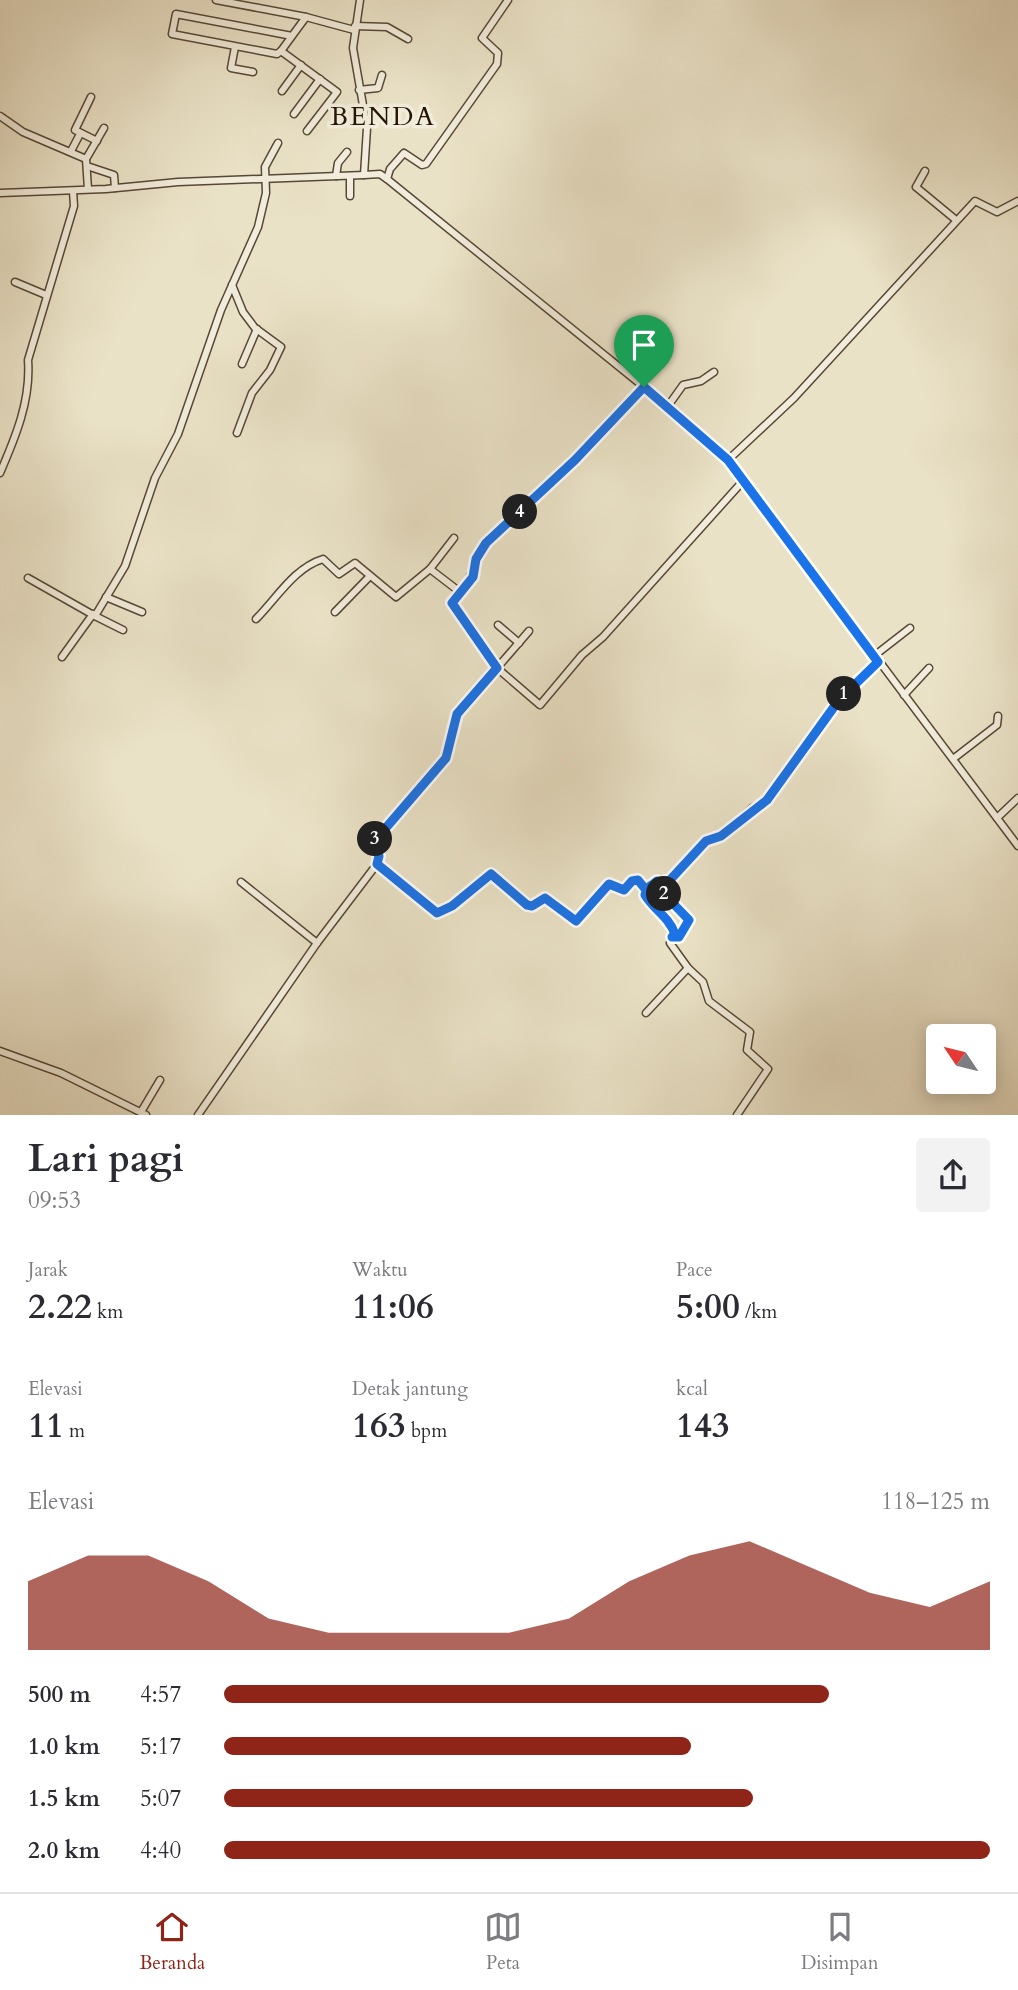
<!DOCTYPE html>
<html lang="id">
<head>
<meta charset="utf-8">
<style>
  body { margin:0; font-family:Cardo,serif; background:#f2f2f3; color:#2b2b33; height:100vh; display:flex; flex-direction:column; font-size:26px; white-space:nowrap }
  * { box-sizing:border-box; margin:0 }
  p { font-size:23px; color:#7c7c81 }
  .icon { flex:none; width:38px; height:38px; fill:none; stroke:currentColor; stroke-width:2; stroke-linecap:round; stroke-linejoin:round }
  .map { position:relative; height:1115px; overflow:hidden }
  .sheet { display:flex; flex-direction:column; background:#fff; flex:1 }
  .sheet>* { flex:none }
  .needle { width:46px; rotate:305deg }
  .tools { position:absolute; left:926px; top:1024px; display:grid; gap:14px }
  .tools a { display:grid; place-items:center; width:70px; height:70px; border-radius:7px; background:#fff; box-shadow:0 4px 18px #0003; font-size:35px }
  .pin { position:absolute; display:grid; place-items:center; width:60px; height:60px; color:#fff; margin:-72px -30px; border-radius:50% 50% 50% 0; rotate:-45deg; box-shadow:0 0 7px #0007 }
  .pin .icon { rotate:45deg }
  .km { position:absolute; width:35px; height:35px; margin:-18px; border-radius:50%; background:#222; color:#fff; font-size:19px; line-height:35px; text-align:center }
  .round { display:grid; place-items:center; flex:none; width:74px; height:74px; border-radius:7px; background:#f2f2f3 }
  .overview { display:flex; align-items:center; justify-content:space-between; height:119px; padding:0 28px }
  h1 { font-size:38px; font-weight:800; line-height:52px }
  .figures { display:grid; grid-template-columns:repeat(3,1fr); gap:10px; height:119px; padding:7px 28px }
  .figures div { display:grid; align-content:center }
  .figures b { font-size:35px; font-weight:800 }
  .figures small { font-size:19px; font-weight:400 }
  .figures p { font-size:19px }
  .chart { height:196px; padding:14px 28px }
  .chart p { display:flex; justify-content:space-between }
  .chart svg { width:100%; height:126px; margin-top:7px; fill:#8f2418; opacity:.7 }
  ul { padding:0 28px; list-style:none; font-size:23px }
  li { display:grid; grid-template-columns:112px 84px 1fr; align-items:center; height:52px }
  li i { height:18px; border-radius:9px; background:#8f2418 }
  .menu { display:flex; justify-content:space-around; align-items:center; height:98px; border-top:2px solid #e1e1e2; background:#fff; font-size:19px; color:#7c7c81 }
  .menu a { display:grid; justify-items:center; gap:4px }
  .menu .on { color:#8f2418 }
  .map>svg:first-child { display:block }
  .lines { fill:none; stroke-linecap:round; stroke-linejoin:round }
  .street-casing { stroke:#574835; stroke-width:9 }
  .street { stroke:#f1ecdb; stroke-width:6 }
  .route-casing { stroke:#fff; stroke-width:14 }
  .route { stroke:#1a73e8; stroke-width:9 }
  .labels { text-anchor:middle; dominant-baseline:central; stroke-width:7; stroke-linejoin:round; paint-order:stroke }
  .quarter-label { font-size:26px; letter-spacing:2px; fill:#261404; stroke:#f1ecdb }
</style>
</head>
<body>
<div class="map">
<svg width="1018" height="1115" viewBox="0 0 1018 1115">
  <rect width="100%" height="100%" fill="#eae2c7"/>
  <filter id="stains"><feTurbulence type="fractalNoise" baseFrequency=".00286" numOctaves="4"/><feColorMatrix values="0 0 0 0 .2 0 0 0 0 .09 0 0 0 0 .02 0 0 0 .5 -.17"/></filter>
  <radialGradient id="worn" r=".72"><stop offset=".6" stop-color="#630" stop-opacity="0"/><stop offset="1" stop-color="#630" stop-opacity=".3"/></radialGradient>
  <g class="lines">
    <defs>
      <g id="street">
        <path d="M 216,0 L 306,17 L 354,30"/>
        <path d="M 360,0 L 353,48 L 367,128 L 364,175 L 380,174 L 387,179 L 644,387 L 728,460 L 1018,846"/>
        <path d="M 355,26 L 387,27 L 408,39"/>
        <path d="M 292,36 L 176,14 L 172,34 L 277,54 L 281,51 L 306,17"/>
        <path d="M 235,47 L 231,68 L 253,72"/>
        <path d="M 281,51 L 337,92 L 307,131"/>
        <path d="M 359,90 L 378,88 L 382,75"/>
        <path d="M 282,91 L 301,65"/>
        <path d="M 91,97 L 75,130 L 97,141"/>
        <path d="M 294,114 L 320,79"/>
        <path d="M 0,116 L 23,132 L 86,159"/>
        <path d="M 71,151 L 80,134"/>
        <path d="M 87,166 L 114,175 L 115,188"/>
        <path d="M 925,171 L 916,187 L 956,220"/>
        <path d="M 336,176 L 338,163 L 347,152"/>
        <path d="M 350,176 L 350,196"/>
        <path d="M 387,179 L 390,169 L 404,153 L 422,165 L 426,164 L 497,64 L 498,53 L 482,38 L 508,0"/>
        <path d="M 88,189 L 86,159 L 104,128"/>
        <path d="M 0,193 L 106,189 L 178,182 L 364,175"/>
        <path d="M 15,282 L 46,295"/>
        <path d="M 232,285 L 243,312 L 255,328 L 281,347 L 270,370 L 252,393 L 237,433"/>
        <path d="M 242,364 L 257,329"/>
        <path d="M 668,406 L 683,385 L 701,381 L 714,372"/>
        <path d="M 728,460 L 794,398 L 975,201 L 997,212 L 1018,201"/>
        <path d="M 0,473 C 16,436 31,400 28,360 L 74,206 L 73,191"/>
        <path d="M 430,569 L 454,538"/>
        <path d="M 28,578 L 95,616 L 125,566 L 155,478 L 178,434 L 221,310 L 258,227 L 266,193 L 265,167 L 278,143"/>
        <path d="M 460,592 L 452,603 L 454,608 L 497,668 L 529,631"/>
        <path d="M 106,597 L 142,612"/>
        <path d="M 335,612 L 370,576"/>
        <path d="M 95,616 L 123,630"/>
        <path d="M 256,619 C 277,598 294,568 323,559 L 339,574 L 355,563 L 396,597 L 430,569 L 460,592 C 473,576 476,561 486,543 L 575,460 L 644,387"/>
        <path d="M 498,625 L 519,643"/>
        <path d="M 874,656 L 910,628"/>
        <path d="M 62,657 L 93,614"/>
        <path d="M 904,695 L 929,668"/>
        <path d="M 953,759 L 997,725 L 998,716"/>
        <path d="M 997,818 L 1018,798"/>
        <path d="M 377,864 L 437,913 L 452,907 L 491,874 L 527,905 L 532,906 L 545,899 L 576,921 L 605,886 L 612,883 L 624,890 L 632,881 L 638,880 L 650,904 L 670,921 L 675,934 L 670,943 L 688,968 L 703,982 L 709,1001 L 750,1032 L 747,1050 L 768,1069 L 737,1115"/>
        <path d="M 241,882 L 317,943"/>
        <path d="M 657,882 L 663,893 L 689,920 L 683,933 L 672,937"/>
        <path d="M 646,890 L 656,882 L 670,880 L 706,840 L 721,836 L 752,808 L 767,800 L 839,700 L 879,662"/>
        <path d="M 646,1013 L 688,968"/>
        <path d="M 0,1051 L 61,1073 L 146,1115"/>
        <path d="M 141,1112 L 160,1080"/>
        <path d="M 198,1115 L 317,943 L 377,864 L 379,856 L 372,844 L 446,758 L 452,743 L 457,714 L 497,668 L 540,705 L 582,655 L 603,637 L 743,481"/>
      </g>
    </defs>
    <use href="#street" class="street-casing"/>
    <use href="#street" class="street"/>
  </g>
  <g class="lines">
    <defs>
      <path id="route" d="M 644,387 L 728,460 L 878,662 L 839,700 L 767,800 L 721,836 L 706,841 L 670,880 C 659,883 647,882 645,895 C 654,910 669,917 675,934 L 672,937 L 679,937 L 689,920 L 663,893 L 657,881 L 646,890 L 638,880 L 632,881 L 624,890 L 609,884 L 576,921 L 545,898 L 532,906 L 527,905 L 491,874 L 452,906 L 437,913 L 377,864 L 379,856 L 372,844 L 446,758 L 457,714 L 497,668 L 452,603 L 473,577 L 476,559 L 486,543 L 575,460 L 644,387"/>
    </defs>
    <use href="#route" class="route-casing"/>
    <use href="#route" class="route"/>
  </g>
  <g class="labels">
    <g class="quarter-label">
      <text x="383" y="116">BENDA</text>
    </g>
  </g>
  <rect width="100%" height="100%" filter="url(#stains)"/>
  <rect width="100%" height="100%" fill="url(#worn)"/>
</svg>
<div class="tools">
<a><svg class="needle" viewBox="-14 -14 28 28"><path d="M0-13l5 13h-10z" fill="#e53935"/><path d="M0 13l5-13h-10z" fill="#7c7c81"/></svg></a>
</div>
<div class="pin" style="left:644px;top:387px;background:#1e9e55"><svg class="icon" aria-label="arrive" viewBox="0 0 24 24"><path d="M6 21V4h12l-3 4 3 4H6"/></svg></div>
<b class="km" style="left:844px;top:694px">1</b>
<b class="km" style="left:664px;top:894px">2</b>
<b class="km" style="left:375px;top:839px">3</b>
<b class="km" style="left:520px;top:512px">4</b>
</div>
<section class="sheet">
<div class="overview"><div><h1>Lari pagi</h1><p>09:53</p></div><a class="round"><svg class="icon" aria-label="share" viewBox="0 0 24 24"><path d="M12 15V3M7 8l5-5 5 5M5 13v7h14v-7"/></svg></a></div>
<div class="figures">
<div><p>Jarak</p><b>2.22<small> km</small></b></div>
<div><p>Waktu</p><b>11:06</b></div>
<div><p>Pace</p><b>5:00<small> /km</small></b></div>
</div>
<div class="figures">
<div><p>Elevasi</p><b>11<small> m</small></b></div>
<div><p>Detak jantung</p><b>163<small> bpm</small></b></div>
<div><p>kcal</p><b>143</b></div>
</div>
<div class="chart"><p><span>Elevasi</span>118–125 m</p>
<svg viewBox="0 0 160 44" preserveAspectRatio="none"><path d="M0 44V20L10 11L20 11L30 20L40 33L50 38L60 38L70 38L80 38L90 33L100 20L110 11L120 6L130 15L140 24L150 29L160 20V44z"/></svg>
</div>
<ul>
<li><b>500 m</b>4:57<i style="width:79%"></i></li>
<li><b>1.0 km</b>5:17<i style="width:61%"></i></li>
<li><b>1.5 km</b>5:07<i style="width:69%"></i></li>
<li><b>2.0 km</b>4:40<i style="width:100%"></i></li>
</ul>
</section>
<nav class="menu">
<a class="on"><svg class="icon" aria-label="home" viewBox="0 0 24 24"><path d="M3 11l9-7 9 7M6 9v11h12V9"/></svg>Beranda</a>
<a><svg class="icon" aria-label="map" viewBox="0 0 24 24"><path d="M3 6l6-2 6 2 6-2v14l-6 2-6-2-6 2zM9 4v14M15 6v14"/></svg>Peta</a>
<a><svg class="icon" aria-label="saved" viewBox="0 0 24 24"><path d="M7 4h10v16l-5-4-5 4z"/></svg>Disimpan</a>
</nav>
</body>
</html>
